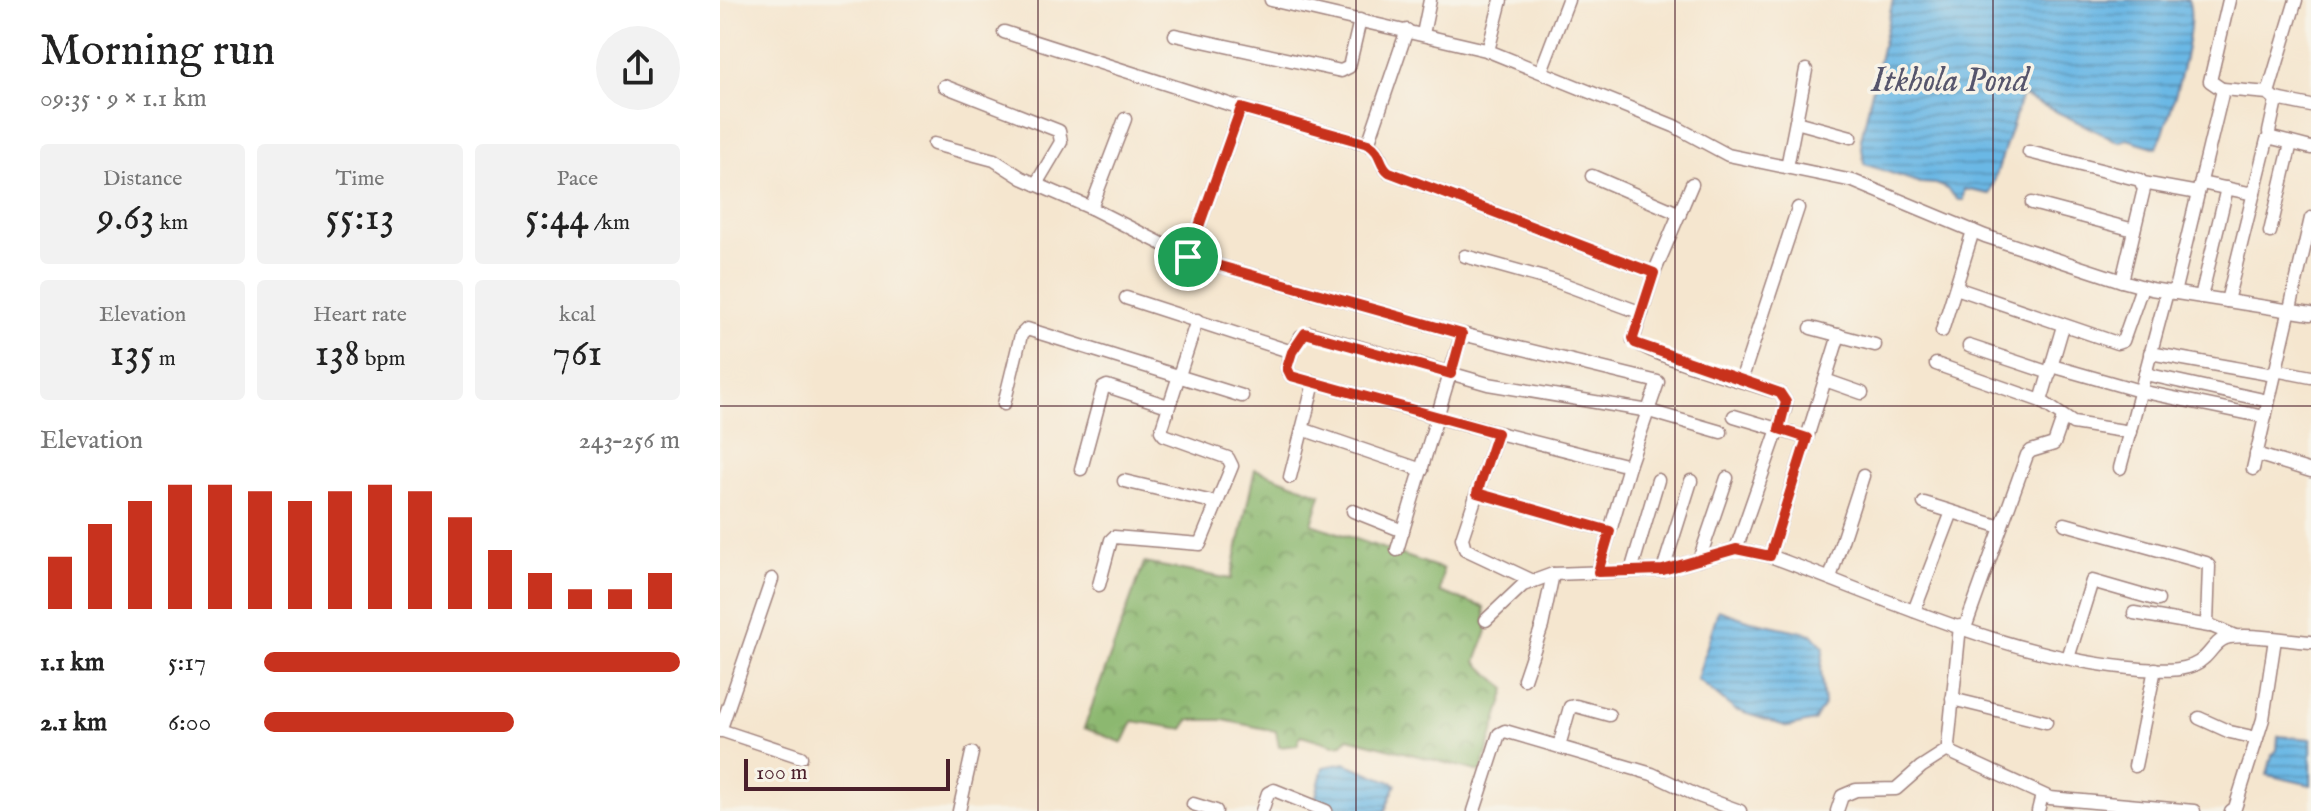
<!DOCTYPE html>
<html lang="en">
<head>
<meta charset="utf-8">
<style>
  body { margin:0; font-family:"IM FELL English",serif; background:#f2f2f2; color:#222; height:100vh; display:flex; flex-direction:column; font-size:30px; white-space:nowrap }
  * { box-sizing:border-box; margin:0 }
  p { font-size:26px; color:#767676 }
  .icon { flex:none; width:44px; height:44px; fill:none; stroke:currentColor; stroke-width:2; stroke-linecap:round; stroke-linejoin:round }
  .map { position:relative; flex:1; overflow:hidden }
  .panel { display:flex; flex-direction:column; background:#fff; width:720px }
  .panel>* { flex:none }
  .scale { position:absolute; left:24px; bottom:20px; width:206px; box-sizing:border-box; padding-left:8px; border:4px solid #4a1f2b; border-top:0; font-size:22px; line-height:28px; white-space:nowrap; color:#4a1f2b; -webkit-text-stroke:6px #f7f3e8; paint-order:stroke }
  .pin { position:absolute; display:grid; place-items:center; width:68px; height:68px; color:#fff; margin:-34px; border:4px solid #fff; border-radius:50%; box-shadow:0 2px 8px #0007 }
  .round { display:grid; place-items:center; flex:none; width:84px; height:84px; border-radius:42px; background:#f2f2f2 }
  .head { display:flex; align-items:center; justify-content:space-between; height:136px; padding:0 40px }
  h1 { font-size:44px; font-weight:600; line-height:60px }
  .figures { display:grid; grid-template-columns:repeat(3,1fr); gap:12px; height:136px; padding:8px 40px }
  .figures div { display:grid; align-content:center; border-radius:8px; background:#f2f2f2; text-align:center }
  .figures b { font-size:40px; font-weight:600 }
  .figures small { font-size:22px; font-weight:400 }
  .figures p { font-size:22px }
  .chart { height:224px; padding:16px 40px }
  .chart p { display:flex; justify-content:space-between }
  .chart svg { width:100%; height:144px; margin-top:8px; stroke:#c8321e; stroke-width:6 }
  ul { padding:0 40px; list-style:none; font-size:26px }
  li { display:grid; grid-template-columns:128px 96px 1fr; align-items:center; height:60px }
  li i { height:20px; border-radius:10px; background:#c8321e }
  main { display:flex; flex:1; min-height:0 }
  .map>svg:first-child { display:block }
  .forest { fill:url(#forest-crowns); stroke:#6b6c4d; stroke-width:2 }
  .water { fill:url(#water-rules); stroke:#5a6c88; stroke-width:2 }
  .lines { fill:none; stroke-linecap:round; stroke-linejoin:round }
  .street-casing { stroke:#a0827d; stroke-width:15 }
  .street { stroke:#fff; stroke-width:12 }
  .route-casing { stroke:#fff; stroke-width:16 }
  .route { stroke:#c8321e; stroke-width:10 }
  .grid { fill:none; stroke:#4a1f2b; stroke-width:2; stroke-opacity:0.55 }
  .labels { text-anchor:middle; dominant-baseline:central; stroke-width:7; stroke-linejoin:round; paint-order:stroke }
  .water-label { font-size:34px; font-style:italic; fill:#56556c; stroke:#f7f3e8 }
</style>
</head>
<body>
<main>
<section class="panel">
<div class="head"><div><h1>Morning run</h1><p>09:35 · 9 × 1.1 km</p></div><a class="round"><svg class="icon" aria-label="share" viewBox="0 0 24 24"><path d="M12 15V3M7 8l5-5 5 5M5 13v7h14v-7"/></svg></a></div>
<div class="figures">
<div><p>Distance</p><b>9.63<small> km</small></b></div>
<div><p>Time</p><b>55:13</b></div>
<div><p>Pace</p><b>5:44<small> /km</small></b></div>
</div>
<div class="figures">
<div><p>Elevation</p><b>135<small> m</small></b></div>
<div><p>Heart rate</p><b>138<small> bpm</small></b></div>
<div><p>kcal</p><b>761</b></div>
</div>
<div class="chart"><p><span>Elevation</span>243–256 m</p>
<svg viewBox="0 0 160 44" preserveAspectRatio="none"><path d="M5 44V28M15 44V18M25 44V11M35 44V6M45 44V6M55 44V8M65 44V11M75 44V8M85 44V6M95 44V8M105 44V16M115 44V26M125 44V33M135 44V38M145 44V38M155 44V33"/></svg>
</div>
<ul>
<li><b>1.1 km</b>5:17<i style="width:100%"></i></li>
<li><b>2.1 km</b>6:00<i style="width:60%"></i></li>
</ul>
</section>
<div class="map">
<svg width="1591" height="811" viewBox="0 0 1591 811">
  <defs>
    <pattern id="forest-crowns" width="20" height="18" patternUnits="userSpaceOnUse" patternTransform="scale(2)"><rect width="20" height="18" fill="#8cb86f"/><path d="M2 6a3 3 0 1 1 6 0M12 15a3 3 0 1 1 6 0" fill="none" stroke="#74955b"/></pattern>
    <pattern id="water-rules" width="6" height="5" patternUnits="userSpaceOnUse" patternTransform="scale(2)"><rect width="6" height="5" fill="#6bb8e5"/><path d="M0 2.5h6" fill="none" stroke="#5a95ba"/></pattern>
  </defs>
  <rect width="100%" height="100%" fill="#f7f3e8"/>
  <filter id="ink" filterUnits="userSpaceOnUse"><feTurbulence type="fractalNoise" baseFrequency=".0125" numOctaves="2"/><feDisplacementMap in="SourceGraphic" scale="16" xChannelSelector="R" yChannelSelector="G"/><feConvolveMatrix kernelMatrix="1 2 1 2 8 2 1 2 1" color-interpolation-filters="sRGB"/></filter>
  <filter id="wash" filterUnits="userSpaceOnUse"><feTurbulence type="fractalNoise" baseFrequency=".006" numOctaves="4" result="noise"/><feDisplacementMap in="SourceGraphic" scale="32" xChannelSelector="R" yChannelSelector="G"/><feGaussianBlur stdDeviation="1.8" result="paint"/><feColorMatrix in="noise" values="0 0 0 0 0 0 0 0 0 0 0 0 0 0 0 0 0 1.4 0 .05"/><feComposite in="paint" operator="in"/></filter>
  <g filter="url(#wash)">
    <rect width="100%" height="100%" fill="#f5e6cf"/>
    <path class="forest" d="M 535,469 L 601,494 L 592,524 L 723,569 L 720,592 L 764,607 L 767,631 L 756,662 L 786,689 L 761,772 L 628,738 L 623,744 L 614,745 L 581,735 L 577,745 L 559,747 L 556,731 L 503,720 L 469,720 L 463,729 L 413,721 L 403,743 L 364,728 L 424,563 L 511,579 Z"/>
    <g class="water">
      <path d="M 1173,0 L 1468,0 C 1479,27 1449,120 1437,148 L 1407,139 L 1399,142 L 1302,95 L 1270,194 L 1244,189 L 1243,200 L 1238,200 L 1226,188 L 1216,184 L 1200,183 L 1144,164 L 1141,139 Z"/>
      <path d="M 998,610 L 1031,621 L 1092,634 L 1104,647 L 1101,669 L 1104,705 L 1094,721 L 1068,727 L 1015,710 L 977,679 Z"/>
      <path d="M 1558,736 L 1591,739 L 1591,785 L 1547,775 L 1552,755 L 1557,750 Z"/>
      <path d="M 625,763 L 676,784 L 665,811 L 623,811 L 595,800 L 603,767 Z"/>
    </g>
  </g>
  <g filter="url(#ink)">
    <g class="lines">
      <defs>
        <g id="street">
          <path d="M 551,0 L 766,50 L 954,126 L 1008,155 L 1133,181 L 1265,236 L 1402,281 L 1431,289 L 1591,314"/>
          <path d="M 284,32 L 521,108 L 648,144 C 664,153 658,164 669,172 L 934,273"/>
          <path d="M 703,34 L 710,0"/>
          <path d="M 455,35 L 621,71 L 629,67 L 640,20"/>
          <path d="M 768,51 L 781,0"/>
          <path d="M 821,71 L 848,0"/>
          <path d="M 224,86 L 339,131 L 341,142 L 316,184"/>
          <path d="M 1503,89 L 1548,93"/>
          <path d="M 1556,99 L 1591,106"/>
          <path d="M 1076,122 L 1131,137"/>
          <path d="M 1550,139 L 1549,132 L 1556,100 L 1548,93 L 1576,0"/>
          <path d="M 214,144 L 274,160 L 302,178 L 371,208 L 468,257 L 742,334 L 938,382 L 909,466 L 878,572"/>
          <path d="M 648,144 L 687,30"/>
          <path d="M 1309,152 L 1420,180 L 1424,189 L 1402,281"/>
          <path d="M 1067,167 L 1086,70"/>
          <path d="M 872,176 L 960,214"/>
          <path d="M 1423,183 L 1478,193"/>
          <path d="M 1481,183 L 1534,194"/>
          <path d="M 972,184 L 934,273 L 913,340 C 927,355 1034,385 1060,393 L 1066,402 L 1065,409 L 1016,549"/>
          <path d="M 1312,203 L 1414,230"/>
          <path d="M 371,208 L 405,119"/>
          <path d="M 1550,232 L 1571,143"/>
          <path d="M 745,256 L 838,282 L 922,313"/>
          <path d="M 468,257 L 521,108"/>
          <path d="M 1236,288 L 1397,343 L 1403,341 L 1422,287"/>
          <path d="M 1454,293 L 1503,90 L 1490,81 L 1509,0"/>
          <path d="M 1481,297 L 1507,188"/>
          <path d="M 406,298 L 572,352"/>
          <path d="M 1507,301 L 1547,140 L 1552,138 L 1591,148"/>
          <path d="M 1091,328 L 1155,345"/>
          <path d="M 1222,331 L 1253,231"/>
          <path d="M 1249,346 L 1330,373"/>
          <path d="M 1430,353 L 1554,375"/>
          <path d="M 1216,364 L 1321,401 L 1353,423 L 1410,432"/>
          <path d="M 1332,366 L 1420,391 L 1545,417"/>
          <path d="M 1555,370 L 1591,377"/>
          <path d="M 1425,374 L 1548,401"/>
          <path d="M 1105,380 L 1142,393"/>
          <path d="M 1021,381 L 1078,208"/>
          <path d="M 1321,401 L 1343,326"/>
          <path d="M 284,404 L 301,335 L 307,329 L 522,396"/>
          <path d="M 1014,416 L 1087,438"/>
          <path d="M 582,429 L 702,470"/>
          <path d="M 777,433 L 742,538 L 745,549 L 811,580"/>
          <path d="M 1536,454 L 1591,471"/>
          <path d="M 909,466 L 739,423 L 575,377 L 571,376 L 567,368 L 572,352 L 581,336 L 590,333 L 768,384 L 929,411 L 1001,432"/>
          <path d="M 1400,468 L 1447,292"/>
          <path d="M 361,469 L 383,388 L 387,386 L 448,406"/>
          <path d="M 1533,469 L 1591,218"/>
          <path d="M 570,477 L 594,383"/>
          <path d="M 404,481 L 497,503"/>
          <path d="M 757,493 L 890,531"/>
          <path d="M 1204,503 L 1281,527"/>
          <path d="M 633,511 L 683,531"/>
          <path d="M 1345,524 L 1486,563 L 1489,566 L 1487,624 L 1515,636"/>
          <path d="M 677,550 L 742,334"/>
          <path d="M 1050,556 L 1119,335"/>
          <path d="M 979,560 L 1007,478"/>
          <path d="M 943,570 L 971,481"/>
          <path d="M 911,571 L 938,480"/>
          <path d="M 1110,578 L 1143,476"/>
          <path d="M 379,585 L 391,540 L 394,537 L 480,544 L 512,466 L 508,458 L 444,435 L 441,431 L 477,320"/>
          <path d="M 1194,611 L 1232,512"/>
          <path d="M 1414,613 L 1489,626"/>
          <path d="M 766,620 L 803,585 L 833,574 L 943,570 L 1016,549 L 1050,556 C 1168,599 1294,660 1421,669 C 1441,670 1469,673 1484,658 C 1492,651 1496,641 1506,638 C 1523,632 1572,641 1591,642"/>
          <path d="M 1240,626 L 1228,745 L 1230,752 L 1330,798 L 1474,811"/>
          <path d="M 1245,628 L 1307,455 L 1311,451 L 1334,444 L 1343,418"/>
          <path d="M 1348,658 L 1372,581 L 1438,600"/>
          <path d="M 804,679 L 822,626 L 833,574"/>
          <path d="M 1232,699 L 1326,722"/>
          <path d="M 1479,718 L 1510,732 L 1537,738"/>
          <path d="M 0,730 L 81,757"/>
          <path d="M 0,731 L 52,579"/>
          <path d="M 839,746 L 850,707 L 856,706 L 889,715"/>
          <path d="M 1415,766 L 1435,669"/>
          <path d="M 473,804 L 496,811"/>
          <path d="M 239,811 L 252,753"/>
          <path d="M 542,811 L 548,793 L 554,790 L 606,811"/>
          <path d="M 754,811 L 779,734 L 785,731 L 932,774 L 976,795 L 1020,811"/>
          <path d="M 1117,811 L 1122,796 L 1136,790 L 1176,789 L 1201,767 L 1229,749"/>
          <path d="M 1318,811 L 1322,795"/>
          <path d="M 1511,811 L 1515,808 L 1543,719 L 1555,639"/>
        </g>
      </defs>
      <use href="#street" class="street-casing"/>
      <use href="#street" class="street"/>
    </g>
  </g>
  <g class="lines" filter="url(#ink)">
    <defs>
      <path id="route" d="M 521,108 L 648,144 C 663,153 658,164 669,172 L 934,273 L 913,338 L 915,343 L 1060,393 L 1066,402 L 1059,429 L 1087,438 L 1050,556 L 1016,549 L 943,570 L 878,572 L 890,531 L 757,493 L 777,433 L 571,376 L 567,368 L 572,352 L 585,333 L 731,374 L 742,334 L 468,257 Z"/>
    </defs>
    <use href="#route" class="route-casing"/>
    <use href="#route" class="route"/>
  </g>
  <path class="grid" d="M 318,0 L 318,811M 636,0 L 636,811M 955,0 L 955,811M 1273,0 L 1273,811M 0,406 L 1591,406"/>
  <g class="labels">
    <g class="water-label">
      <text x="1230" y="81">Itkhola Pond</text>
    </g>
  </g>
</svg>
<div class="scale">100 m</div>
<div class="pin" style="left:468px;top:257px;background:#1e9e55"><svg class="icon" aria-label="arrive" viewBox="0 0 24 24"><path d="M6 21V4h12l-3 4 3 4H6"/></svg></div>
</div>
</main>
</body>
</html>
